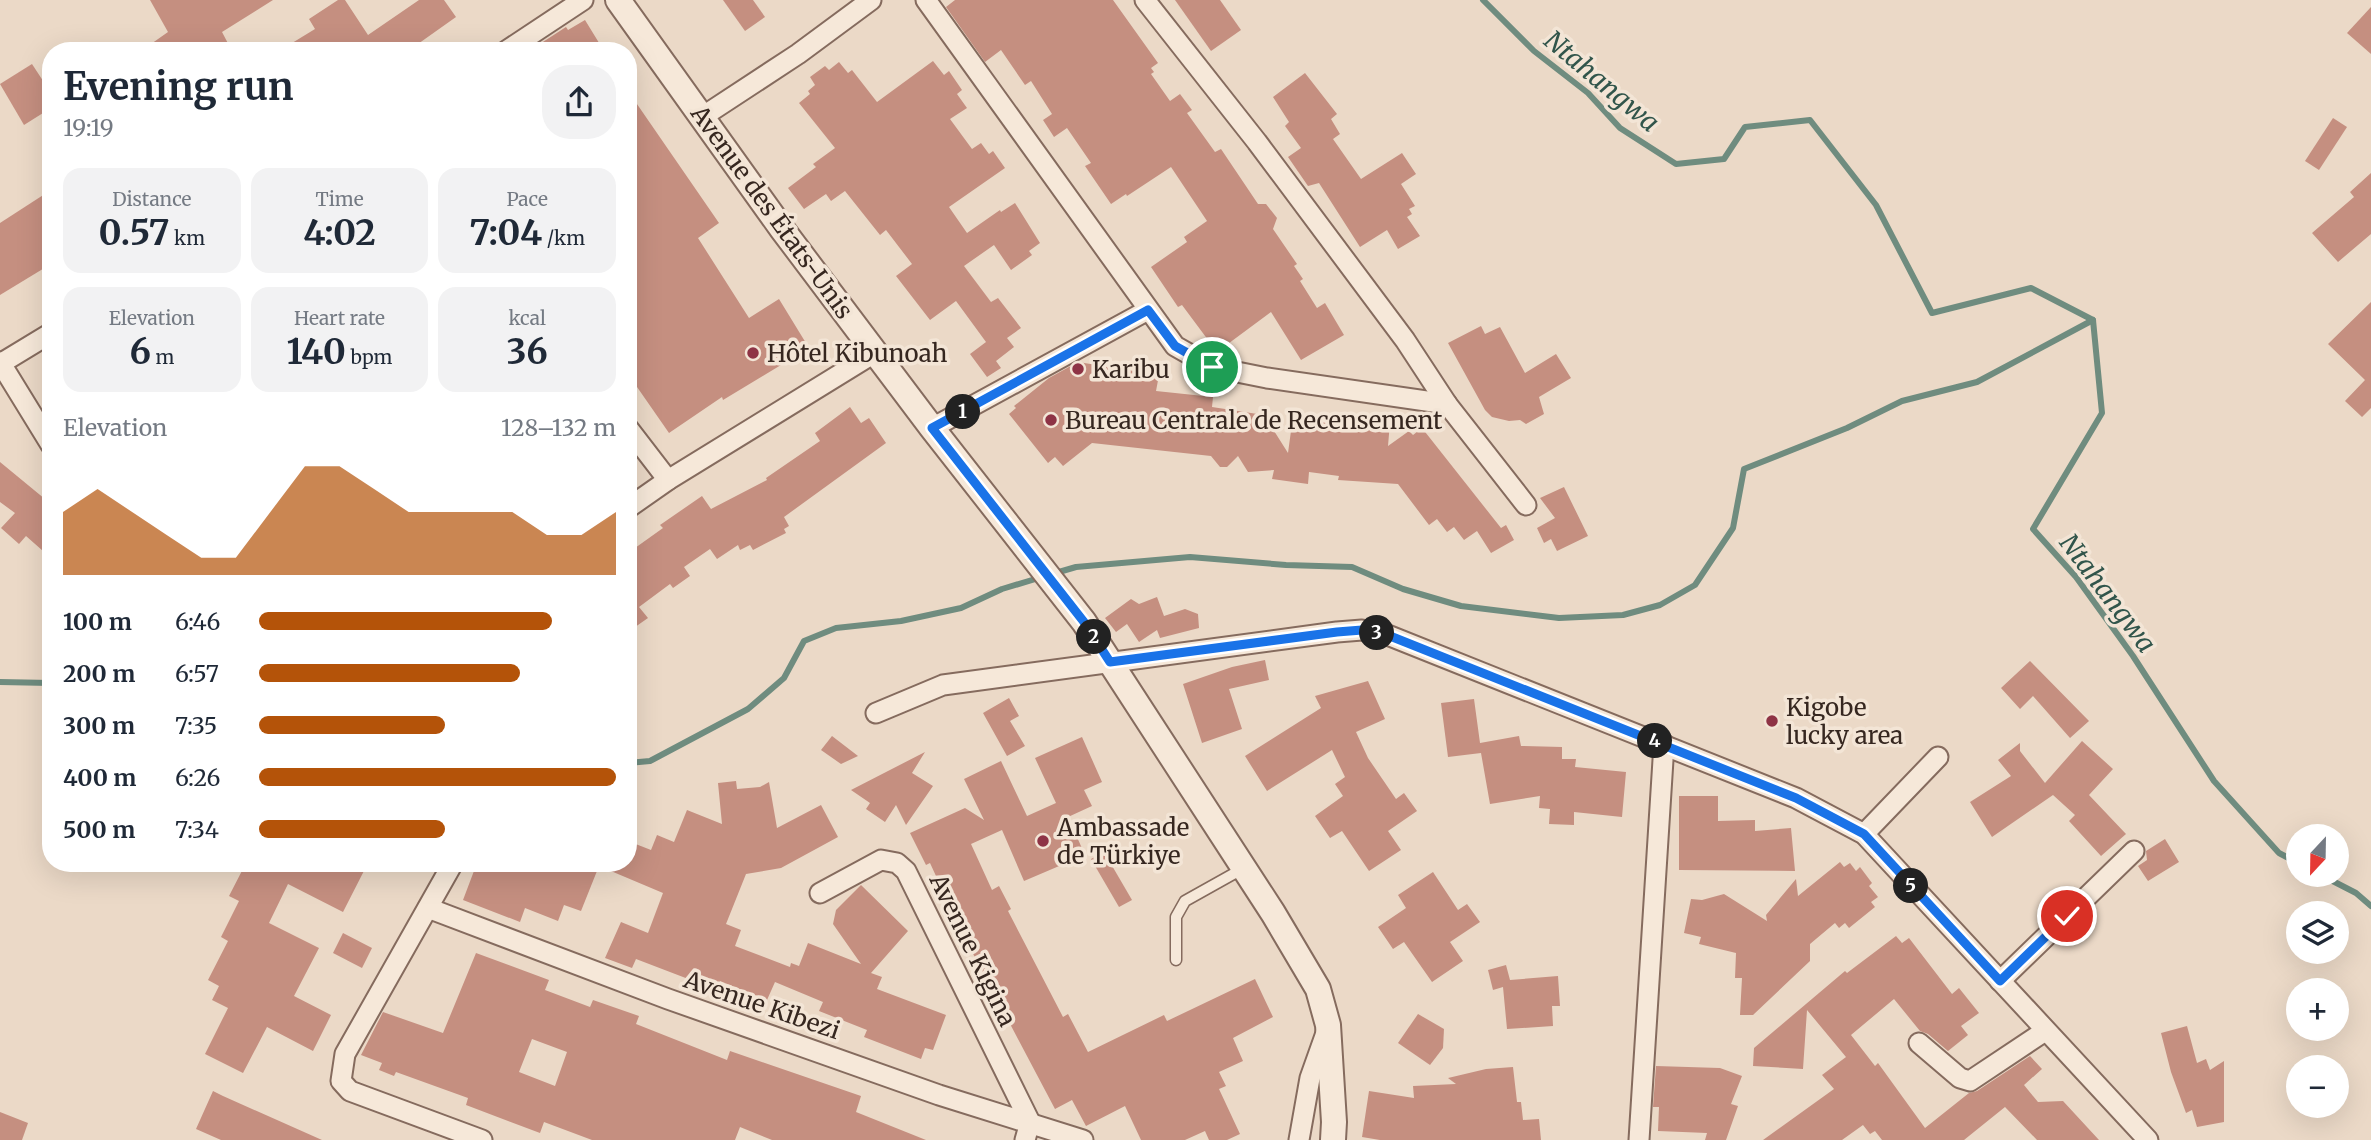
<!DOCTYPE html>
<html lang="en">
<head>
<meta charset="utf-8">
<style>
  body { margin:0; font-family:Merriweather,serif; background:#f2f2f3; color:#1f2937; height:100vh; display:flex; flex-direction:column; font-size:26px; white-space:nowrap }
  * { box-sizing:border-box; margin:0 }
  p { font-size:23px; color:#747a83 }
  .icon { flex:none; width:38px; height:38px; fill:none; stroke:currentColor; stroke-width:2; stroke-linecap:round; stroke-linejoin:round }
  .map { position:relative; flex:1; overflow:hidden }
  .drawer { position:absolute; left:42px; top:42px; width:595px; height:830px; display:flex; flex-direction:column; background:#fff; border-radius:28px; box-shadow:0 7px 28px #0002 }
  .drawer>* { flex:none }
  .needle { width:46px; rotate:202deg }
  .buttons { position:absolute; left:2286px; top:824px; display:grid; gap:14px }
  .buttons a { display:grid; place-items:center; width:63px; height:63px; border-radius:50%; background:#fff; box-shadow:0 7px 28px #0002; font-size:35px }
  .pin { position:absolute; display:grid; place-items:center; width:60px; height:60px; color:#fff; margin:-30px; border:4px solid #fff; border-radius:50%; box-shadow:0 2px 7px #0007 }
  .km { position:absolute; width:35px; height:35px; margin:-18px; border-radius:50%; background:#222; color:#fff; font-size:19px; line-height:35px; text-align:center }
  .round { display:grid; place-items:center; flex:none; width:74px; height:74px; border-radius:28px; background:#f2f2f3 }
  .overview { display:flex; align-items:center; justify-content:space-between; height:119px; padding:0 21px }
  h1 { font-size:38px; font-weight:700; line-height:52px }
  .stats { display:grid; grid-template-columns:repeat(3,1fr); gap:10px; height:119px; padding:7px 21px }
  .stats div { display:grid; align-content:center; border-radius:18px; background:#f2f2f3; text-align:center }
  .stats b { font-size:35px; font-weight:700 }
  .stats small { font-size:19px; font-weight:400 }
  .stats p { font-size:19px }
  .chart { height:196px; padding:14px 21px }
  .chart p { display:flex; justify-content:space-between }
  .chart svg { width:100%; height:126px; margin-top:7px; fill:#b45309; opacity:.7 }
  ul { padding:0 21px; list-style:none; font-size:23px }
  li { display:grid; grid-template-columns:112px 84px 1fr; align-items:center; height:52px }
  li i { height:18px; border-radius:9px; background:#b45309 }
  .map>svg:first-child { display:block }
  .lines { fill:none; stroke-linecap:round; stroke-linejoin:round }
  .stream { stroke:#6f8c7f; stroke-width:6 }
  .building { fill:#c58f80; fill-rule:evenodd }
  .service-casing { stroke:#856b5e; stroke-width:13 }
  .minor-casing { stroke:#856b5e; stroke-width:23 }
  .tertiary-casing { stroke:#856b5e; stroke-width:28 }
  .service { stroke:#f6e8d9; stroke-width:10 }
  .minor { stroke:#f6e8d9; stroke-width:19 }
  .tertiary { stroke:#f6e8d9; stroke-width:24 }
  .route-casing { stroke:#fff; stroke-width:14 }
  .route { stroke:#1a73e8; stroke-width:9 }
  .poi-dot { fill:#8e3345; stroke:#f3e5d6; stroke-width:2.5 }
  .labels { text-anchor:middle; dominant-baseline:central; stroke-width:7; stroke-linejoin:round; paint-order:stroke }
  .street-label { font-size:24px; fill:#362720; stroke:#f3e5d6 }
  .poi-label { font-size:24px; fill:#362720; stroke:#f3e5d6; text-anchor:start }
  .water-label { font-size:26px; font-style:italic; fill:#31554b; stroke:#f3e5d6 }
</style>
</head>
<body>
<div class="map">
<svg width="2371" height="1140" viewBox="0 0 2371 1140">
  <rect width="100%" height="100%" fill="#ebd9c7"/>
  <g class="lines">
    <g class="stream">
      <path d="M 1483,0 L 1534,51 L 1588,93 L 1620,128 L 1676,164 L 1724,159 L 1745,127 L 1810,120 L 1876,205 L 1932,313 L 2031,288 L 2093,320 L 2102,413 L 2033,529 L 2076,577 L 2133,656 L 2214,781 L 2279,853 L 2298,863"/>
      <path d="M 1052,574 L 1076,567 L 1190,557 L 1286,565 L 1352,567 L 1403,589 L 1461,606 L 1559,618 L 1623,615 L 1660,605 L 1695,585 L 1733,528 L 1744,469 L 1847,428 L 1902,401 L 1977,382 L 2093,320"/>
      <path d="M 0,682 L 51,683"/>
      <path d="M 628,763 L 650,761 L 748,709 L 784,678 L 804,641 L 836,628 L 901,621 L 961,608 L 1002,589 L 1042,577"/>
      <path d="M 2321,875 L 2356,893 L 2371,906"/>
    </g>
  </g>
  <g class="building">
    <path d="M 150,0 L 273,0 L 222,32 L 232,51 L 141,51 L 168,32 Z"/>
    <path d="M 338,0 L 345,0 L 368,35 L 419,0 L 444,0 L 456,17 L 408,51 L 279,51 L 315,29 L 309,19 Z"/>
    <path d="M 723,0 L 753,0 L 765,17 L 745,31 Z"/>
    <path d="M 955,0 L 1113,0 L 1158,63 L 1151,68 L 1154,72 L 1151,74 L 1170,101 L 1180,94 L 1192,110 L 1187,113 L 1215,152 L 1221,149 L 1258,204 L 1266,204 L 1277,218 L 1273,229 L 1297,264 L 1294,266 L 1303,279 L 1300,281 L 1317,308 L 1325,303 L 1344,335 L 1301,360 L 1271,312 L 1217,352 L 1182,305 L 1178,307 L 1151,267 L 1187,242 L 1184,237 L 1207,221 L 1171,167 L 1127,196 L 1126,194 L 1111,204 L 1085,166 L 1091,163 L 1067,128 L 1054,137 L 1043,120 L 1052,114 L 1031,81 L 1025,85 L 1001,50 L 985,62 L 946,7 Z"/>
    <path d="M 1175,0 L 1220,0 L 1241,30 L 1211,51 Z"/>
    <path d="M 2371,7 L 2371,54 L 2347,33 Z"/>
    <path d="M 585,20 L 604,51 L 529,51 L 566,27 L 568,30 Z"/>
    <path d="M 933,61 L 944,75 L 949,71 L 962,90 L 957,94 L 967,108 L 950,119 L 972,149 L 981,143 L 989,154 L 993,151 L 1005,168 L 949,207 L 967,233 L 1000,210 L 1001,212 L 1015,203 L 1040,243 L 1029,251 L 1032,255 L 1011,270 L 994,245 L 964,266 L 991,302 L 998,298 L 1021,328 L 1007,338 L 1014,347 L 996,361 L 1001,368 L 987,377 L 970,354 L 986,342 L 956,301 L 930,320 L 896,276 L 912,264 L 886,230 L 880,235 L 845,191 L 831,201 L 826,194 L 804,209 L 788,188 L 816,167 L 813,164 L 835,148 L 799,103 L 810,94 L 808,91 L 815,85 L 810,77 L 825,66 L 829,70 L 839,62 L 848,73 L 852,70 L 877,102 Z"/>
    <path d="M 32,64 L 51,93 L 51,108 L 24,125 L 0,84 Z"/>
    <path d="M 1305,73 L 1337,114 L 1331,119 L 1340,134 L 1333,139 L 1361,179 L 1402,153 L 1416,174 L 1401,184 L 1415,206 L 1409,209 L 1412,214 L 1407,217 L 1420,236 L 1398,249 L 1387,230 L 1360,247 L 1319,183 L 1308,186 L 1288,157 L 1301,148 L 1285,126 L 1289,122 L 1273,97 Z"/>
    <path d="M 628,91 L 719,223 L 698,238 L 749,318 L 779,299 L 809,348 L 723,400 L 722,397 L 669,433 L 628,374 Z"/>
    <path d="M 2333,118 L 2347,127 L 2319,170 L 2305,161 Z"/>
    <path d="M 2371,173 L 2371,234 L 2338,262 L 2312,233 L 2354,197 L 2350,192 Z"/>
    <path d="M 51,190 L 51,264 L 0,295 L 0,223 Z"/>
    <path d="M 2371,302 L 2371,408 L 2362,417 L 2345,401 L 2365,380 L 2328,344 Z"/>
    <path d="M 1481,326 L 1485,334 L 1500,327 L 1525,373 L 1556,354 L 1571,378 L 1539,397 L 1544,414 L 1526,424 L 1520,420 L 1509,421 L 1492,417 L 1485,410 L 1448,343 Z"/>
    <path d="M 1078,362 L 1159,375 L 1156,391 L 1213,397 L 1212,407 L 1264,415 L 1288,453 L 1293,416 L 1343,423 L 1343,418 L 1390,422 L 1388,446 L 1409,431 L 1413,435 L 1422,428 L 1501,528 L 1506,525 L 1514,540 L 1491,553 L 1477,531 L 1464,540 L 1454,527 L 1447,532 L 1437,519 L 1429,525 L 1398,484 L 1338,480 L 1339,476 L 1309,472 L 1308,484 L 1272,479 L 1274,470 L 1248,472 L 1238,456 L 1227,467 L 1220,467 L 1211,456 L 1092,443 L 1063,466 L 1055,457 L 1048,463 L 1009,414 L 1016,408 L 1014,406 L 1049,378 Z"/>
    <path d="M 850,407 L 861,423 L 869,418 L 886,443 L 784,517 L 789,526 L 784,529 L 786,533 L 753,550 L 750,545 L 740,550 L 738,545 L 717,559 L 710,549 L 684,567 L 690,576 L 673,588 L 670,584 L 639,607 L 648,618 L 628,632 L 628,553 L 663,528 L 660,525 L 702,496 L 711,509 L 767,480 L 766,478 L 820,441 L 815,433 Z"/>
    <path d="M 0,462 L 51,504 L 51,543 L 43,551 L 26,536 L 19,544 L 1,528 L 15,513 L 0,502 Z"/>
    <path d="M 1564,487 L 1588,536 L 1557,551 L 1551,539 L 1544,543 L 1537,528 L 1555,518 L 1540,498 Z"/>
    <path d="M 1157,597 L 1164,616 L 1185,609 L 1198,614 L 1199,628 L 1160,638 L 1157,630 L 1139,642 L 1127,624 L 1116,632 L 1105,618 L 1131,599 L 1139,604 Z"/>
    <path d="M 1265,660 L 1269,680 L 1229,689 L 1242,729 L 1202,743 L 1183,684 L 1232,667 Z"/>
    <path d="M 2030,661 L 2089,721 L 2070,738 L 2033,696 L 2020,709 L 2001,688 Z"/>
    <path d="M 1368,681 L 1385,719 L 1356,732 L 1368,758 L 1396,799 L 1404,793 L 1417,811 L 1388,831 L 1401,850 L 1369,871 L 1342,831 L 1330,838 L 1315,816 L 1343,796 L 1335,784 L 1345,777 L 1332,750 L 1267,791 L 1245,756 L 1321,708 L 1315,696 Z"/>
    <path d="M 1009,698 L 1019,716 L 1010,721 L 1025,746 L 1007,756 L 983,713 Z"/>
    <path d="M 1474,699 L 1480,743 L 1519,736 L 1521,746 L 1562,747 L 1562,759 L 1576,759 L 1575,767 L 1626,772 L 1622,817 L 1574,812 L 1574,825 L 1549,824 L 1550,809 L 1539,808 L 1540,796 L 1490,804 L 1481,753 L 1448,757 L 1441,703 Z"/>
    <path d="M 832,736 L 858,756 L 841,764 L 821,750 Z"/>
    <path d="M 1082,737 L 1102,782 L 1084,790 L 1092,806 L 1068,817 L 1085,855 L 1024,881 L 1002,830 L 971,844 L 992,890 L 999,886 L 1011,909 L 1008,911 L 1063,1017 L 1068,1014 L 1088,1052 L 1164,1015 L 1167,1021 L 1255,979 L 1273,1017 L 1233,1038 L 1243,1061 L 1219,1072 L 1226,1086 L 1219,1089 L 1240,1134 L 1227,1140 L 1209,1140 L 1205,1131 L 1185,1140 L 1141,1140 L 1125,1106 L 1086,1126 L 1072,1100 L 1055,1109 L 971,950 L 966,952 L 955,928 L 959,926 L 930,863 L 926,865 L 910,833 L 965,808 L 984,820 L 964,779 L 1001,761 L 1027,816 L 1056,803 L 1035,758 Z"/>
    <path d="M 2082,741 L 2113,769 L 2089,795 L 2126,834 L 2101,856 L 2069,821 L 2075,815 L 2053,795 L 1992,837 L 1970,802 L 2011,776 L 1998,760 L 2020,743 L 2020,751 L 2045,783 Z"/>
    <path d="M 925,752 L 912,773 L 933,786 L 906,825 L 896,805 L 885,822 L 866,809 L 870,803 L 851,790 Z"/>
    <path d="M 736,781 L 737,789 L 760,787 L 769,782 L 777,828 L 821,805 L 838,837 L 781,868 L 746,874 L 726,924 L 741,930 L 735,946 L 790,967 L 791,963 L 799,966 L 808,943 L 861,964 L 833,924 L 836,910 L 861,885 L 908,931 L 871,973 L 882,977 L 877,989 L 946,1015 L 933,1050 L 925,1048 L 921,1059 L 864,1037 L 867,1030 L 819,1011 L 823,1002 L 775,982 L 767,1000 L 720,981 L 717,990 L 636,959 L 632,968 L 605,958 L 621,922 L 648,933 L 663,893 L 599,866 L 581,911 L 564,905 L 558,921 L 525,908 L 520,922 L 463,900 L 477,863 L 628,863 L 628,841 L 651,850 L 657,835 L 674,842 L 687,810 L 722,824 L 718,783 Z"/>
    <path d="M 1679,796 L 1718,796 L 1718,821 L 1755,820 L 1755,831 L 1791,828 L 1795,871 L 1679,870 Z"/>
    <path d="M 2165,839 L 2179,862 L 2148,881 L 2138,866 L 2147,860 L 2146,851 Z"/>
    <path d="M 1104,852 L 1132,900 L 1119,907 L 1091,859 Z"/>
    <path d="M 1840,862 L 1844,867 L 1850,863 L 1856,871 L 1860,867 L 1872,883 L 1869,886 L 1878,897 L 1871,902 L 1875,907 L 1849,928 L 1845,923 L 1839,928 L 1835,923 L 1810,944 L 1810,961 L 1753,1015 L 1740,1015 L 1742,978 L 1735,978 L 1736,953 L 1699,944 L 1701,937 L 1684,933 L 1691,899 L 1702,900 L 1724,894 L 1767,921 L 1766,915 L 1796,879 L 1798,896 Z"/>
    <path d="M 246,863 L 368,863 L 343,912 L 288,884 L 269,923 L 319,948 L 294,996 L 331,1015 L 313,1051 L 267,1027 L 243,1073 L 205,1054 L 228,1008 L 212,1000 L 219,986 L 208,980 L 228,941 L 221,937 L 239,901 L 229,896 Z"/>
    <path d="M 1433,872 L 1458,910 L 1467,904 L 1480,922 L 1450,942 L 1463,961 L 1432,982 L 1404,942 L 1393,949 L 1378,927 L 1406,908 L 1398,895 Z"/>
    <path d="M 343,933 L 372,948 L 362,968 L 333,953 Z"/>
    <path d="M 1896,936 L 1902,943 L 1909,938 L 1952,994 L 1959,988 L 1979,1013 L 1961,1026 L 1968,1035 L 1948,1051 L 1928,1034 L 1920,1031 L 1894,999 L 1851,1035 L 1875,1066 L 1878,1063 L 1925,1128 L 1969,1093 L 1977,1091 L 2030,1056 L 2042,1069 L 2024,1085 L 2038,1102 L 2063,1101 L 2099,1140 L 2037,1140 L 2005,1107 L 1964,1140 L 1882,1140 L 1875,1131 L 1870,1134 L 1863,1125 L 1842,1140 L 1763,1140 L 1834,1089 L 1822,1075 L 1846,1057 L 1807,1010 L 1803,1069 L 1753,1066 L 1754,1048 L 1845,971 L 1847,973 Z"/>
    <path d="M 476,953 L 549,980 L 545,990 L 590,1007 L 593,1000 L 639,1016 L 636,1024 L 727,1060 L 730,1051 L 861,1096 L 856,1112 L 926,1140 L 772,1140 L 740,1127 L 735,1140 L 592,1140 L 544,1122 L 540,1133 L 466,1105 L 468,1098 L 396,1072 L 394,1076 L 379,1070 L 382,1063 L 361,1055 L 383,1012 L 443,1033 ZM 532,1039 L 567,1052 L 555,1086 L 519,1072 Z"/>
    <path d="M 1506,965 L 1510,980 L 1558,976 L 1560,1006 L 1552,1006 L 1553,1026 L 1507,1029 L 1503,987 L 1493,990 L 1488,970 Z"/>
    <path d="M 1418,1014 L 1444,1029 L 1443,1048 L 1430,1065 L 1398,1043 Z"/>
    <path d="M 2187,1026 L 2197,1063 L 2206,1059 L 2210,1070 L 2224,1061 L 2224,1122 L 2197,1127 L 2192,1110 L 2186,1113 L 2171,1072 L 2161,1033 Z"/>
    <path d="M 1656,1066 L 1720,1068 L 1742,1076 L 1731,1104 L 1738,1106 L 1726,1140 L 1705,1140 L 1707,1133 L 1658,1131 L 1659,1107 L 1653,1107 Z"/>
    <path d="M 1513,1067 L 1517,1102 L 1521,1102 L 1523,1120 L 1539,1119 L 1541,1140 L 1380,1140 L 1362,1137 L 1369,1091 L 1414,1098 L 1413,1086 L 1456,1084 L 1448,1078 L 1486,1069 Z"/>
    <path d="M 213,1091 L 223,1096 L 322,1140 L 221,1140 L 196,1129 Z"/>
    <path d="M 0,1112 L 28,1123 L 22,1140 L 0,1140 Z"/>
  </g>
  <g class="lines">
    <defs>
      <path id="service" d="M 1176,960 L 1176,917 L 1185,901 L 1244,868"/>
      <g id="minor">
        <path d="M 926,0 L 1175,346 L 1212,367 L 1267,378 L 1447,404"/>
        <path d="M 1145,0 L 1257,142 L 1405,340 L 1447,404 L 1526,505"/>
        <path d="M 506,51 L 583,0"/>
        <path d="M 702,117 L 798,54 L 871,0"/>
        <path d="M 0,362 L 51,445"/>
        <path d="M 0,364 L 51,333"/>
        <path d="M 628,428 L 668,480"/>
        <path d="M 932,428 L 1148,310"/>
        <path d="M 628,508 L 668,480 L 876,352"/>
        <path d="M 876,713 L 943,685 L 1337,632 L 1362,630 L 1385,634 L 1796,798 L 1864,834 L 2148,1140"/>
        <path d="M 1864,834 L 1938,757"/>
        <path d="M 453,863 L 345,1054 L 341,1081 L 350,1091 L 482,1140"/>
        <path d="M 820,893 L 881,860 L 897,863 L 906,871 L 1030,1122 L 1025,1140"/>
        <path d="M 428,908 L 668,999 L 939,1095 L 1083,1140"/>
        <path d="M 2000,981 L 2134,851"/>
        <path d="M 1919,1043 L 1960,1078 L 1970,1081 L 2045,1031"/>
        <path d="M 1299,1140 L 1310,1078 L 1326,1033"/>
        <path d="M 1639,1140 L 1664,744"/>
      </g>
      <path id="tertiary" d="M 618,0 L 782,229 L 932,428 L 1084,622 L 1273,913 L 1318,989 L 1328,1025 L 1334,1122 L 1333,1140"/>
    </defs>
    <use href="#service" class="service-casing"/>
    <use href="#minor" class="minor-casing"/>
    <use href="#tertiary" class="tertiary-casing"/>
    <use href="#service" class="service"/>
    <use href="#minor" class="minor"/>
    <use href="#tertiary" class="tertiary"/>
  </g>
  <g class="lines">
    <defs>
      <path id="route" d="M 1212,367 L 1175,346 L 1148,310 L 932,428 L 1084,622 L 1110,662 L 1337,632 L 1362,630 L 1385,634 L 1796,798 L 1864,834 L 2000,981 L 2067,916"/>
    </defs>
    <use href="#route" class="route-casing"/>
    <use href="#route" class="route"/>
  </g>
  <g class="poi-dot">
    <circle cx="753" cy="353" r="7"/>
    <circle cx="1078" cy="369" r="7"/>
    <circle cx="1051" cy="420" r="7"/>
    <circle cx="1772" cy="721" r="7"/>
    <circle cx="1043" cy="841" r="7"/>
  </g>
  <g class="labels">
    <g class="street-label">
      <text transform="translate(772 212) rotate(54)">Avenue des États-Unis</text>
      <text transform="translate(973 950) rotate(64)">Avenue Kigina</text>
      <text transform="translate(762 1005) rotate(19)">Avenue Kibezi</text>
    </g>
    <g class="poi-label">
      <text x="767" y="353">Hôtel Kibunoah</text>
      <text x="1092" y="369">Karibu</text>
      <text x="1065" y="420">Bureau Centrale de Recensement</text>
      <text x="1786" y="707">Kigobe<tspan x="1786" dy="28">lucky area</tspan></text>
      <text x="1057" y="827">Ambassade<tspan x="1057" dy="28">de Türkiye</tspan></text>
    </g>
    <g class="water-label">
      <text transform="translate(1602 81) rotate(40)">Ntahangwa</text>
      <text transform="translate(2108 593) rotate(53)">Ntahangwa</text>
    </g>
  </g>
</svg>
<div class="buttons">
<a><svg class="needle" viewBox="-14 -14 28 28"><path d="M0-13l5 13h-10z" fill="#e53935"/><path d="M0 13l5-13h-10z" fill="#747a83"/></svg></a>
<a><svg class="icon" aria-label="layers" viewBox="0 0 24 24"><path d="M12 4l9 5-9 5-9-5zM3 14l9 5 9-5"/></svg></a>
<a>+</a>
<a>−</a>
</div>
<div class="pin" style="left:1212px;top:367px;background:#1e9e55"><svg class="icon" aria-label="arrive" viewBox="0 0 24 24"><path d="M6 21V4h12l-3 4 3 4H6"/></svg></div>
<div class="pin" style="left:2067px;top:916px;background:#d93025"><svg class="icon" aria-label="check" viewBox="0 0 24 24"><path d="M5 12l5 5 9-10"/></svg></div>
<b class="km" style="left:963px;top:412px">1</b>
<b class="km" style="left:1094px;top:637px">2</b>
<b class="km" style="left:1377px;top:633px">3</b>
<b class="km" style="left:1655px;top:741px">4</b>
<b class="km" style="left:1911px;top:886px">5</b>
<section class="drawer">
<div class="overview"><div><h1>Evening run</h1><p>19:19</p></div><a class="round"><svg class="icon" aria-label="share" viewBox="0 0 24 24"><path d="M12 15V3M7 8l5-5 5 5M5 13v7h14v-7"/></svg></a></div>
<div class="stats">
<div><p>Distance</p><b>0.57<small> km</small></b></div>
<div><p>Time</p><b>4:02</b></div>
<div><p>Pace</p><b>7:04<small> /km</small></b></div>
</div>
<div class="stats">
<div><p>Elevation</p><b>6<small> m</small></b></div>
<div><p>Heart rate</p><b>140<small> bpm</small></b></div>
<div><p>kcal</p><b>36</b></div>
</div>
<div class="chart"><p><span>Elevation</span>128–132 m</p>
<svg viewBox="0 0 160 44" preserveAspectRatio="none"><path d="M0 44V22L10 14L20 22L30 30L40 38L50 38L60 22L70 6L80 6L90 14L100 22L110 22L120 22L130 22L140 30L150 30L160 22V44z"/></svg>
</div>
<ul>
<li><b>100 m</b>6:46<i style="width:82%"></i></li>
<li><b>200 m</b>6:57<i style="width:73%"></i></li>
<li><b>300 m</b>7:35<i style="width:52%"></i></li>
<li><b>400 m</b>6:26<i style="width:100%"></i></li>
<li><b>500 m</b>7:34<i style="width:52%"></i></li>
</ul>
</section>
</div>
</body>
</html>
